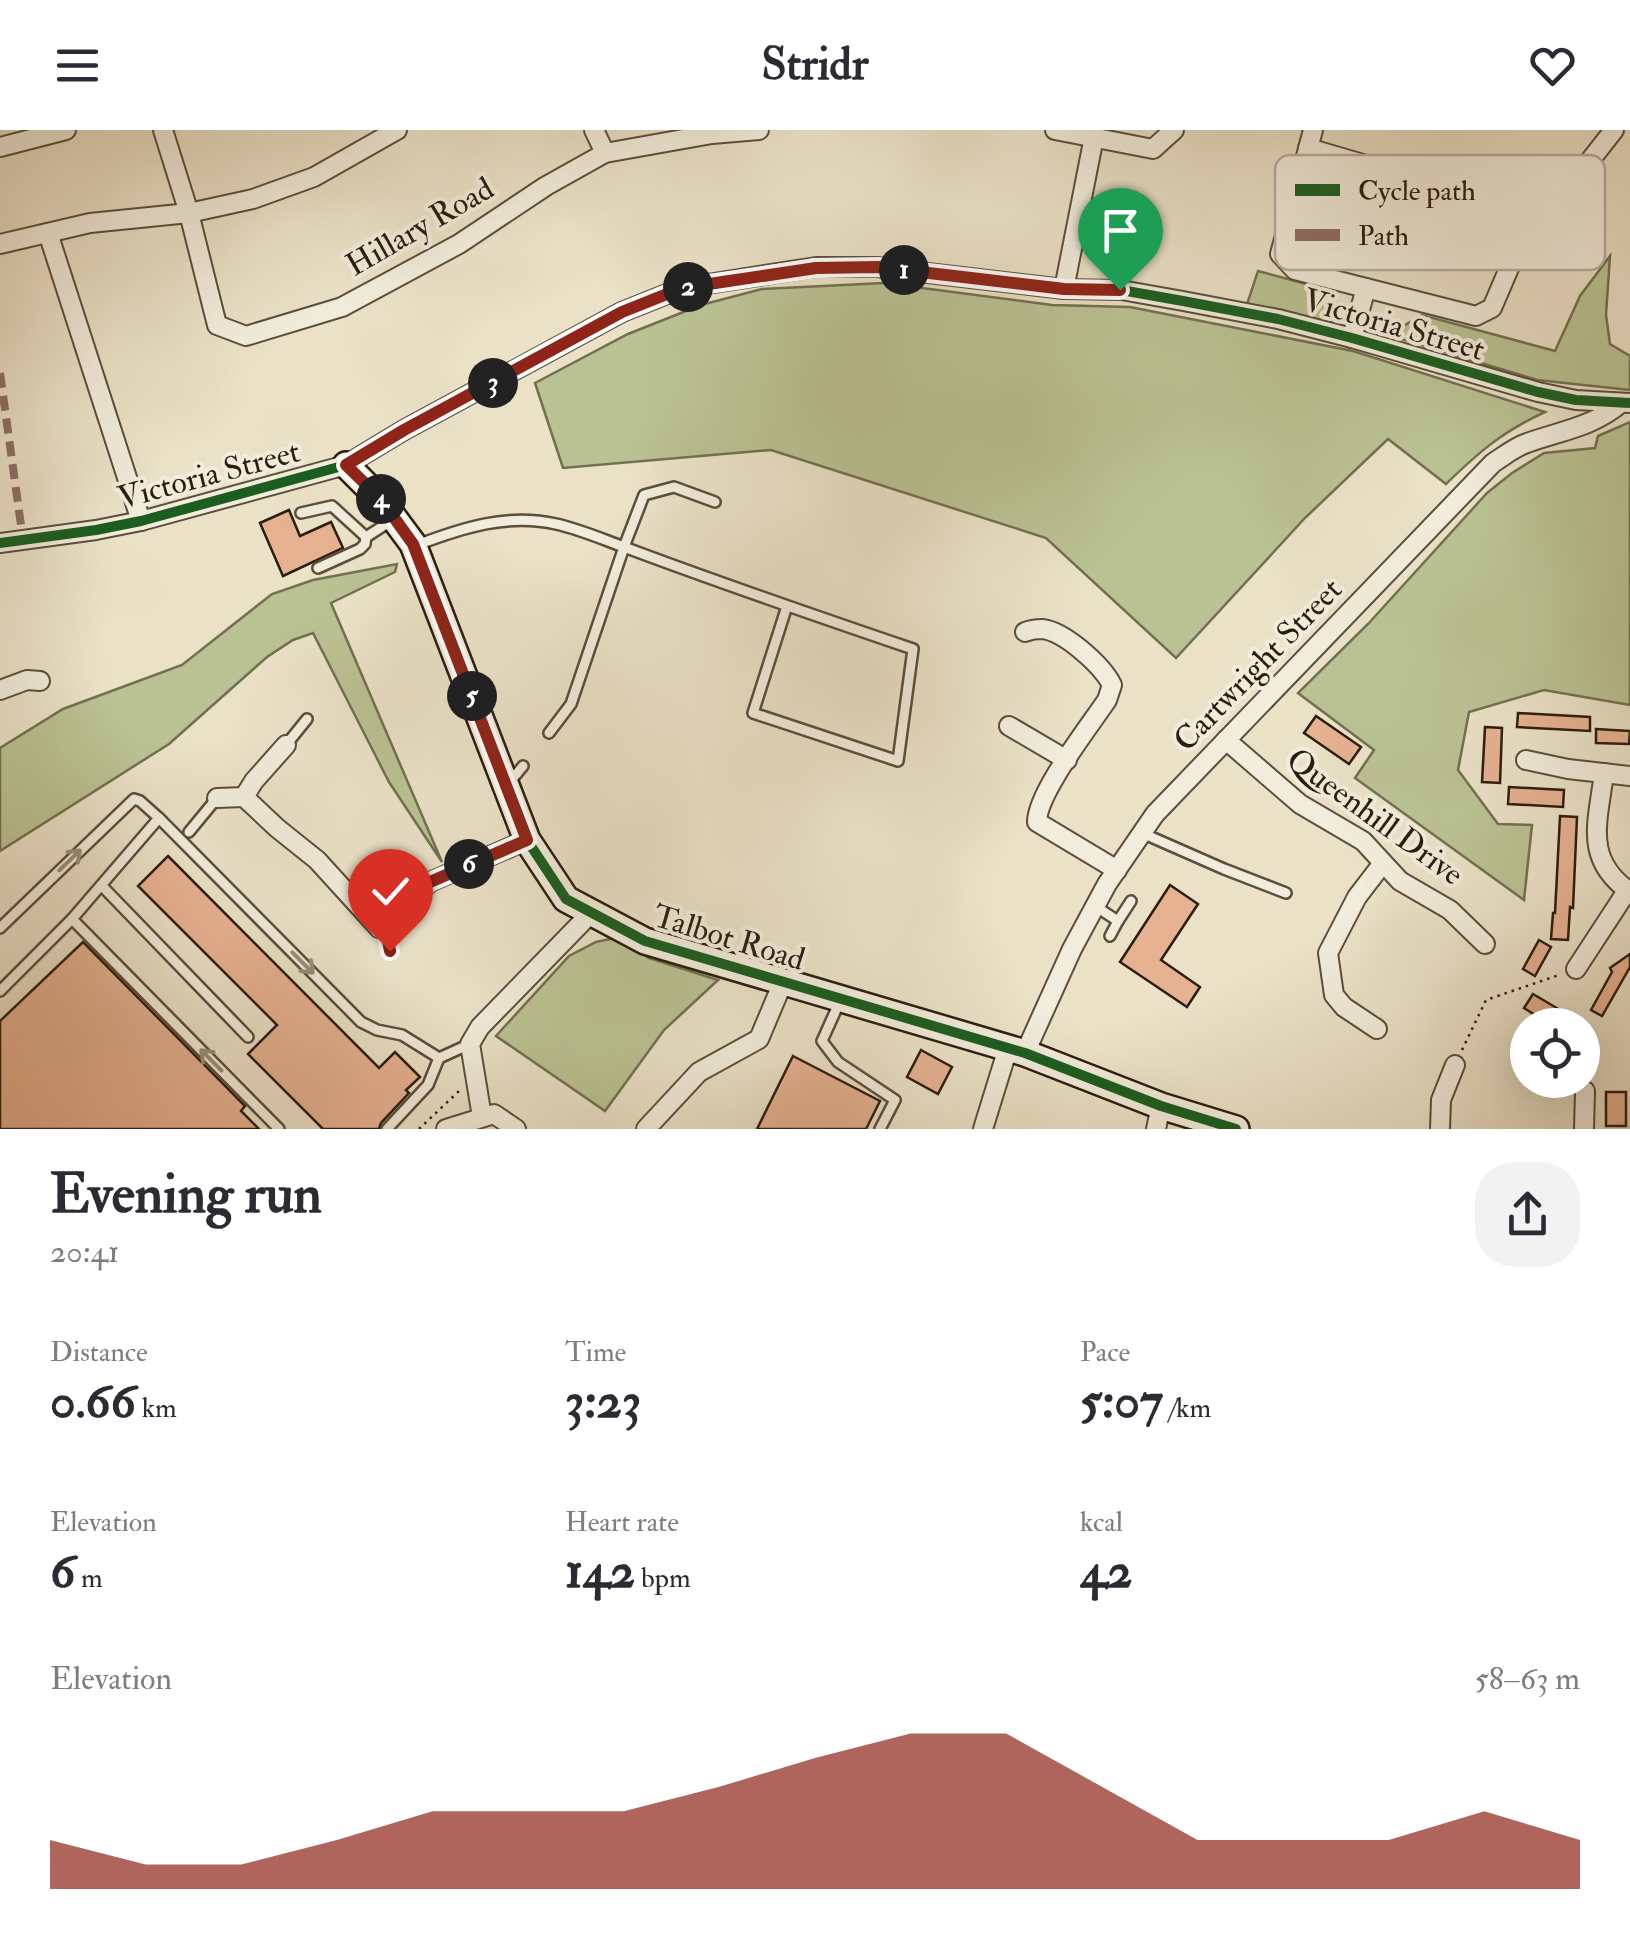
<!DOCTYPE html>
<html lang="en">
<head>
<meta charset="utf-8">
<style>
  body { margin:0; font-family:"IM FELL Double Pica",serif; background:#f2f2f3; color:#2b2b33; height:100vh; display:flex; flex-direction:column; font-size:38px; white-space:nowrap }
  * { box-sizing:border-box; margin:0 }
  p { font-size:32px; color:#7c7c81 }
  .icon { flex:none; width:55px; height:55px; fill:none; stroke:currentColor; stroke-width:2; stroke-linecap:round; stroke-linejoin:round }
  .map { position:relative; height:999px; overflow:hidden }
  .side { display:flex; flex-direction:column; background:#fff; flex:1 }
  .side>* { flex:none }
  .controls { position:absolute; left:1510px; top:878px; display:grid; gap:20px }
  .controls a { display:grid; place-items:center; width:90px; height:90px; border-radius:50%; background:#fff; box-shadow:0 10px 40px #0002; font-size:50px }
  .pin { position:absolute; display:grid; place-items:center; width:85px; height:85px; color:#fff; margin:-102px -42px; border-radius:50% 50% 50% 0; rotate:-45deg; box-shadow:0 0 10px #0007 }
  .pin .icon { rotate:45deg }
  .km { position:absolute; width:50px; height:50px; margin:-25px; border-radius:50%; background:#222; color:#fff; font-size:28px; line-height:50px; text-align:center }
  .round { display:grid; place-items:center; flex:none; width:105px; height:105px; border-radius:40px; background:#f2f2f3 }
  .overview { display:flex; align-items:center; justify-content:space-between; height:170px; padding:0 50px }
  h1 { font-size:55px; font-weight:800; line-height:75px }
  .stats { display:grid; grid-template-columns:repeat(3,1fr); gap:15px; height:170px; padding:10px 50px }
  .stats div { display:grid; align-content:center }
  .stats b { font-size:50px; font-weight:800 }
  .stats small { font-size:28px; font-weight:400 }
  .stats p { font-size:28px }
  .chart { height:280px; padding:20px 50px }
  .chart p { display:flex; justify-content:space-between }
  .chart svg { width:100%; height:180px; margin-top:10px; fill:#8f2418; opacity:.7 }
  header { display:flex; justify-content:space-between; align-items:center; height:130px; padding:0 50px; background:#fff; font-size:45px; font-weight:800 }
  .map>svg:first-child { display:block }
  .green { fill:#bac293; stroke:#727050; stroke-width:2.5 }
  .building { fill:#e6b191; stroke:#2b1d0c; stroke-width:2.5 }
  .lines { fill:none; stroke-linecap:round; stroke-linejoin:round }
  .lane-casing { stroke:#5b4e3b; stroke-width:14 }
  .street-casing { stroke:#5b4e3b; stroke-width:22 }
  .secondary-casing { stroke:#2b1d0c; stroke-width:30 }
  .path { stroke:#2b1d0c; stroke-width:2.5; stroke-dasharray:2.5 5; stroke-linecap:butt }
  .lane { stroke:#f1ecdb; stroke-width:9 }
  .street { stroke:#f1ecdb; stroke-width:18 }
  .secondary { stroke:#f1ecdb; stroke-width:25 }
  .quiet { stroke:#8d6e63; stroke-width:8; stroke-dasharray:15 8; stroke-linecap:butt }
  .cycleway-casing { stroke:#f1ecdb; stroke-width:16 }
  .cycleway { stroke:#1b5e20; stroke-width:10 }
  .oneway { stroke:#988f7e }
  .route-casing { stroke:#fff; stroke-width:20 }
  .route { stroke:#8f2418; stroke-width:12 }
  .labels { text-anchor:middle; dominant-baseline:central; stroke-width:8; stroke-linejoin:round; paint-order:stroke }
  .street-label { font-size:32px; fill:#2b1d0c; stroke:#f1ecdb }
  .key { fill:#f1ecdb; stroke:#b6ae9d; stroke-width:2.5 }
  .key-label { font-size:28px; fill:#2b1d0c }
</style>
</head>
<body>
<header><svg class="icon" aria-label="menu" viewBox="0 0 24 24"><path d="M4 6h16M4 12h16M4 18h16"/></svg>Stridr<svg class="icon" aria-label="heart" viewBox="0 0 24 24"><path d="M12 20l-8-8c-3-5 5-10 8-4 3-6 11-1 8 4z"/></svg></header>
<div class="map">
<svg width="1630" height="999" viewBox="0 0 1630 999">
  <rect width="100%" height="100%" fill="#eae1c7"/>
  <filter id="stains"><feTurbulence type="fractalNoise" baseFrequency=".002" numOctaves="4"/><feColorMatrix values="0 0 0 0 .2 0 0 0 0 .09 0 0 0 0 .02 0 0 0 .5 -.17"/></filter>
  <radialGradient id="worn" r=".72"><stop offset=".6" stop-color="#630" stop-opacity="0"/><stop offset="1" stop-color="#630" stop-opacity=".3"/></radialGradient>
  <g class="green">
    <path d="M 1610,126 L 1606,185 L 1610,214 L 1630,226 L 1630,260 L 1537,250 L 1388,205 L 1422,185 L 1555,221 L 1580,166 Z"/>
    <path d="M 1258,141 L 1314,156 L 1325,172 L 1331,193 L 1247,174 Z"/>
    <path d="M 884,153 L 1052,175 L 1130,177 L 1353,221 L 1545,282 C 1502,302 1480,321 1446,354 L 1388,309 L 1305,388 L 1176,528 L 1046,408 L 771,320 L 563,338 L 535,253 L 628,204 L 701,175 L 762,159 Z"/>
    <path d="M 1630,292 L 1630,575 L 1544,560 L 1469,582 L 1458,640 L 1498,694 L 1532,695 L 1524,770 L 1355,648 L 1374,620 L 1298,563 L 1368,494 L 1487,363 L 1512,343 L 1544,323 L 1595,318 L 1598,306 Z"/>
    <path d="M 397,434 L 395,442 L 331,473 L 442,732 L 389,652 L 313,503 L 293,510 L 267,527 L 169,614 L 0,721 L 0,618 L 63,579 L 182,535 L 272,464 L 313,450 Z"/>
    <path d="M 619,807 L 649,828 L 718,850 L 664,900 L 605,981 L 496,906 L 569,826 L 596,812 Z"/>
  </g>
  <g class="building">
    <path d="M 289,380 L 300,406 L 331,392 L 343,418 L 283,446 L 260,393 Z"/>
    <path d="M 1518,583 L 1590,587 L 1590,601 L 1517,597 Z"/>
    <path d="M 1316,586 L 1361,617 L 1349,634 L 1304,603 Z"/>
    <path d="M 1485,597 L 1502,598 L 1500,653 L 1482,652 Z"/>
    <path d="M 1596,599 L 1630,601 L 1629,614 L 1596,613 Z"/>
    <path d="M 1509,657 L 1564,660 L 1563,677 L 1508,674 Z"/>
    <path d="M 1560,686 L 1577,687 L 1573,778 L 1570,777 L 1568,810 L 1551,809 L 1553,783 L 1555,783 Z"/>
    <path d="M 168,726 L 379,938 L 395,922 L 420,947 L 406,960 L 409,963 L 381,993 L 379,999 L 323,999 L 248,924 L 277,895 L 138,756 Z"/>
    <path d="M 1170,755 L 1198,774 L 1161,830 L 1200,857 L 1187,877 L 1120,832 Z"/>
    <path d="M 1539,810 L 1551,817 L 1535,846 L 1523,839 Z"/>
    <path d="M 83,812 L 245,976 L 241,981 L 259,999 L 0,999 L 0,891 Z"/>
    <path d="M 1630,824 L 1630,837 L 1602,886 L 1591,880 L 1612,842 L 1610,838 Z"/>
    <path d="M 1533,864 L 1555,877 L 1584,895 L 1551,895 L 1524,878 Z"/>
    <path d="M 921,920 L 952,937 L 938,964 L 907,947 Z"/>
    <path d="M 793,926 L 880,971 L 866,999 L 757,999 Z"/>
    <rect x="1606" y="962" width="20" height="34"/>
  </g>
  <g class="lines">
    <defs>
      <g id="lane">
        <path d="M 301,383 L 332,376 L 366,407"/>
        <path d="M 417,415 C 462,398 507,383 556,394 C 579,399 602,409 624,417 L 644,365 L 674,357 L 715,372"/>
        <path d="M 318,438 L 360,419 L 365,414 L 366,407 L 394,389"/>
        <path d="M 549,603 L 571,574 L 624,417 C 720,453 816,486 913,519 L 898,631 L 753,583 L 787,476"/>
        <path d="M 286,615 L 307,589"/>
        <path d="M 509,653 L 523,636"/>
        <path d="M 189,702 L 217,668"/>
        <path d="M 1142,703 L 1224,739 L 1286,763"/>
        <path d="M 102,756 L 248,907"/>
        <path d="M 1095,776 L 1118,791 L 1110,806"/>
        <path d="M 72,789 L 279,999"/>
        <path d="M 1118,791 L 1131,771"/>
        <path d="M 0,798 L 134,669 L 140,671 L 159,688 L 361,892 L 377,900 L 402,905 L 439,928"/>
        <path d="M 379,798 L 386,800 L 390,821"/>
        <path d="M 0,861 L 72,789 L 159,688"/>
        <path d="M 840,871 L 822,911 L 838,932 L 895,970 L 880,999"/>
        <path d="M 387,999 L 428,955 L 439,928 L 470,914"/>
      </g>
      <g id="street">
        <path d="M 163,0 L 189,83 L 217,195 L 246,206 L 342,177 L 459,114 L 546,56 L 605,23 L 712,4 L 759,0"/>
        <path d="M 594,0 L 605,23"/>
        <path d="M 1055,0 L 1153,19 L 1174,0"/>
        <path d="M 0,17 L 66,0"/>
        <path d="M 1308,18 L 1414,49"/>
        <path d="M 1297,60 L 1313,0"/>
        <path d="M 1289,90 L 1280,124 L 1295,140 L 1476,186 L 1492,178 L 1513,129 L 1614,0"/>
        <path d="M 48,103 L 141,391"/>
        <path d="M 0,114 L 90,93 L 189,83 L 253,69 L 314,47 L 397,0"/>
        <path d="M 1064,159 L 1094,7"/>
        <path d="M 1352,208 L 1366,158"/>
        <path d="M 0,413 L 96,400 L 141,391 L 346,335 L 404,300 L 622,182 L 682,158 L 816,137 L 877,137 L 1064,159 L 1121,160 L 1183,171 L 1278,189 L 1352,208 L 1538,262 L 1576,270 L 1630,273"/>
        <path d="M 1025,502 C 1030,500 1036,499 1042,499 C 1064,501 1102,535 1112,555 L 1107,570 C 1089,597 1037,663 1037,692 L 1117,740"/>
        <path d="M 0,560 L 27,550 L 40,551"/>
        <path d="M 1009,596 L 1067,630"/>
        <path d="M 1226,610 L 1300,674 L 1363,711 L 1400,751 L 1450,780 L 1485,814"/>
        <path d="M 1526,630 L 1568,639 L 1630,646"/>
        <path d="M 1604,643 C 1598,692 1583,729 1630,762"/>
        <path d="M 244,667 L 277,698 L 317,730 L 379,798 L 430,752 L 527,710"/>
        <path d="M 217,668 L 244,667 L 254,651 L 286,615"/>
        <path d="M 1576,839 L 1627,761"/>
        <path d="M 1377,899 L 1344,877 L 1334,865 L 1328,823 L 1357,767 L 1383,733"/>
        <path d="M 1025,923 L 1072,819 L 1107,754 L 1155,684 L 1493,333 C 1504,326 1515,317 1527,313 C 1560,301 1593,297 1621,273"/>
        <path d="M 482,987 L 470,914 L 480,897 L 592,782"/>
        <path d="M 446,999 L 494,984 L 516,999"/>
        <path d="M 646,999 L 699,942 L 759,909 L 783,852"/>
        <path d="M 983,999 L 1008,918"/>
        <path d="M 1156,999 L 1161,976"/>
        <path d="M 1440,999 L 1441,970 L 1455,935"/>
        <path d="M 1584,999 L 1585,961"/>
      </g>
      <path id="secondary" d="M 346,335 L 379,368 L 413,414 L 527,710 L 566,769 L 645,811 L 1025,923 L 1161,976 L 1236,999"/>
    </defs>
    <use href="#lane" class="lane-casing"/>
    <use href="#street" class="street-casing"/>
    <use href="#secondary" class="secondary-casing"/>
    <g class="path">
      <path d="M 1462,920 L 1486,870 L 1559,845"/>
      <path d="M 419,999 L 459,961"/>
    </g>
    <use href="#lane" class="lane"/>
    <use href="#street" class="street"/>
    <use href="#secondary" class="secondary"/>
    <path class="quiet" d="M 0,243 L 23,410"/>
    <defs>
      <g id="cycleway">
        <path d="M 346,335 L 379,368 L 413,414 L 527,710 L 566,769 L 645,811 L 1025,923 L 1161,976 L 1236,999"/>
        <path d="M 0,413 L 96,400 L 141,391 L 346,335 L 404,300 L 622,182 L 682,158 L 816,137 L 877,137 L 1064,159 L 1121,160 L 1183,171 L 1278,189 L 1352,208 L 1538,262 L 1576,270 L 1630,273"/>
      </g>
    </defs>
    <use href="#cycleway" class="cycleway-casing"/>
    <use href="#cycleway" class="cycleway"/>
  </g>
  <defs><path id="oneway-shaft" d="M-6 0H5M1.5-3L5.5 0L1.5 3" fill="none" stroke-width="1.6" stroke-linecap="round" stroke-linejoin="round" transform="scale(2.5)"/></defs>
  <g class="oneway">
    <use href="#oneway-shaft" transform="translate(70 730) rotate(-44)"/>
    <use href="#oneway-shaft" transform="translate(303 833) rotate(45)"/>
    <use href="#oneway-shaft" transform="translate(211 930) rotate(-135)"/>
  </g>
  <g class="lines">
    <defs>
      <path id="route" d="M 390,821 L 386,800 L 380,798 L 430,752 L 527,710 L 413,414 L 380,368 L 346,335 L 404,300 L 622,182 L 682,158 L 816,138 L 878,137 L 1064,159 L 1120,160"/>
    </defs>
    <use href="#route" class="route-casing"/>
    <use href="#route" class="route"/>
  </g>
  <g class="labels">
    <g class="street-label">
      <text transform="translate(420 97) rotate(-30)">Hillary Road</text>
      <text transform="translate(1394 195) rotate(16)">Victoria Street</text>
      <text transform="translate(209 345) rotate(-15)">Victoria Street</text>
      <text transform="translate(1258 535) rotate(-46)">Cartwright Street</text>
      <text transform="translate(1375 687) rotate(36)">Queenhill Drive</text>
      <text transform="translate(729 808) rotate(17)">Talbot Road</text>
    </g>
  </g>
  <rect x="1275" y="25" width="330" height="115" rx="15" class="key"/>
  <rect x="1295" y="54" width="45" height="12" fill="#1b5e20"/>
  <rect x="1295" y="99" width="45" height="12" fill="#8d6e63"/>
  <g class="key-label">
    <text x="1358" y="70">Cycle path</text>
    <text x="1358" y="115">Path</text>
  </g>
  <rect width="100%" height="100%" filter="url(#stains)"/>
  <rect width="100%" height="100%" fill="url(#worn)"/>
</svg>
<div class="controls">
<a><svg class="icon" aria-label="locate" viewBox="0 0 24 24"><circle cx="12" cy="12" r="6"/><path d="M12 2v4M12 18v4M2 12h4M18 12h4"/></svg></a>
</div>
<div class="pin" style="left:1120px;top:160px;background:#1e9e55"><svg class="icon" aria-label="arrive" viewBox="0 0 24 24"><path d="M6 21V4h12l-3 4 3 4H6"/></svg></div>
<div class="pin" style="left:390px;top:821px;background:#d93025"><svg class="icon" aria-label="check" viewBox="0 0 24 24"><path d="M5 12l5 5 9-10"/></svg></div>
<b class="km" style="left:904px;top:140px">1</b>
<b class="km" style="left:688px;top:157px">2</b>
<b class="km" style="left:493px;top:253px">3</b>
<b class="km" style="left:381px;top:369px">4</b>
<b class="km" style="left:472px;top:566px">5</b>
<b class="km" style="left:469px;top:734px">6</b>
</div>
<section class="side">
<div class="overview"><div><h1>Evening run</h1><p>20:41</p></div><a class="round"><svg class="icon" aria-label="share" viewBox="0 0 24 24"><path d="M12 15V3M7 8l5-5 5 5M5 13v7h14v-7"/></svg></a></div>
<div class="stats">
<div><p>Distance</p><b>0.66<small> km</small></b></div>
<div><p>Time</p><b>3:23</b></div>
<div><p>Pace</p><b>5:07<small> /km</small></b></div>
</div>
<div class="stats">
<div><p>Elevation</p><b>6<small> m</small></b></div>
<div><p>Heart rate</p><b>142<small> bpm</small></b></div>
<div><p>kcal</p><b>42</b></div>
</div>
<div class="chart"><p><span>Elevation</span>58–63 m</p>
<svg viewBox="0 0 160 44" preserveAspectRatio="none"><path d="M0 44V32L10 38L20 38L30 32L40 25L50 25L60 25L70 19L80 12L90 6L100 6L110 19L120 32L130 32L140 32L150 25L160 32V44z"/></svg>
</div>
</section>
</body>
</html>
